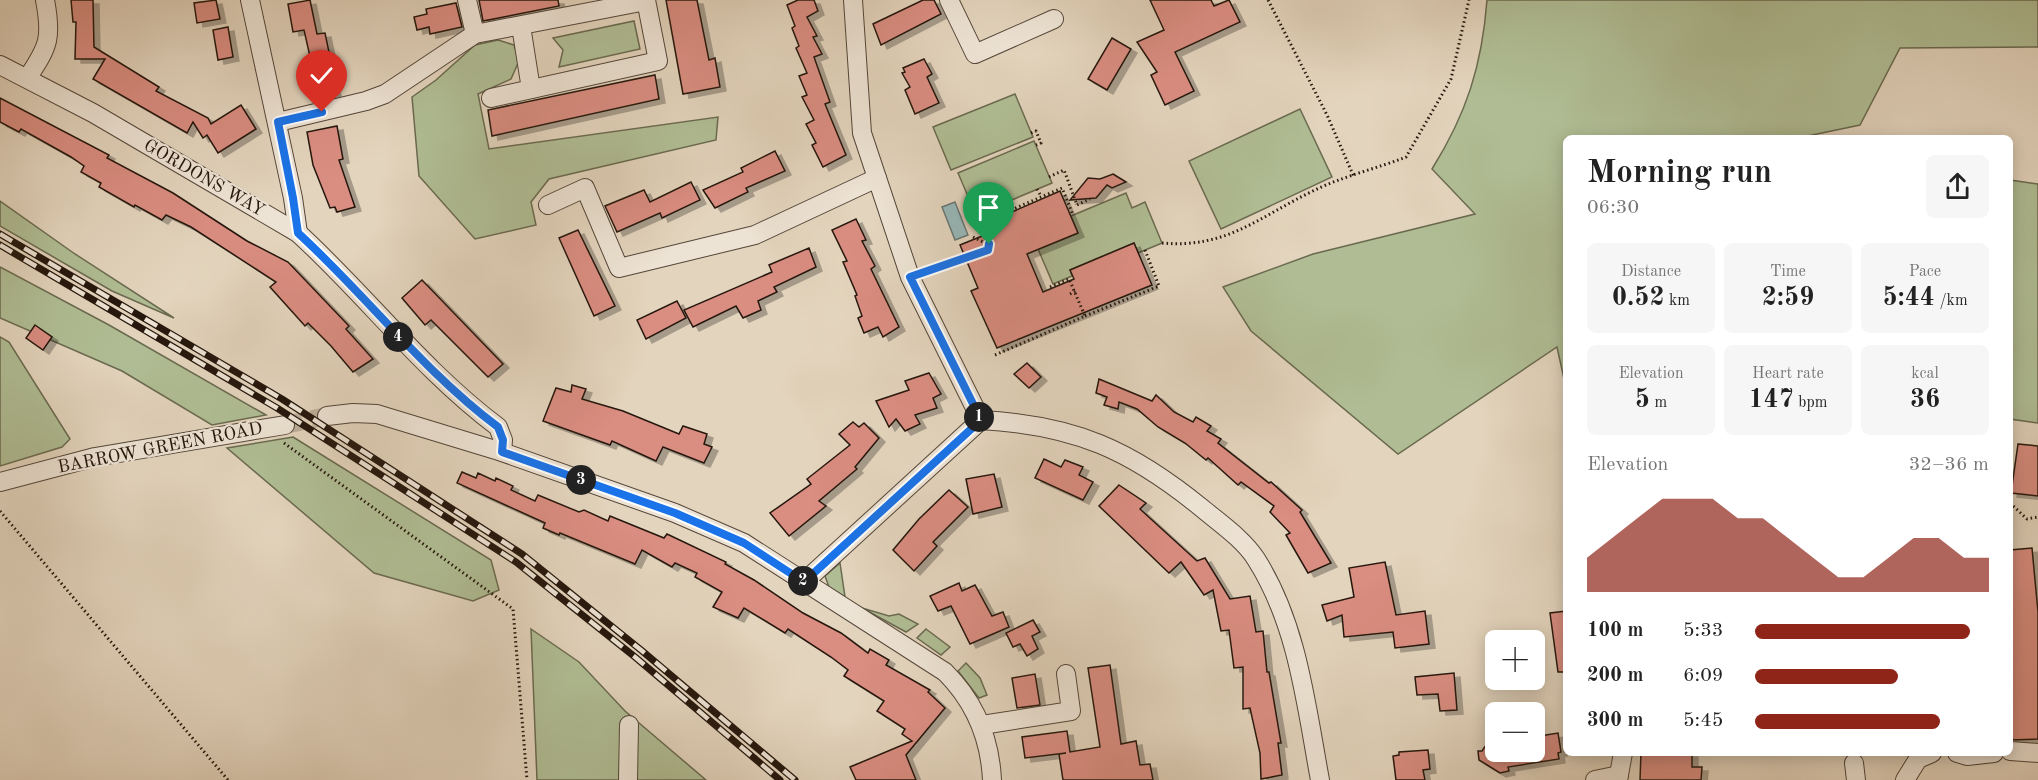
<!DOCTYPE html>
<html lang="en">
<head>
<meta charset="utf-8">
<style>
  body { margin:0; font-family:"Old Standard TT",serif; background:#f6f6f6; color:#222; height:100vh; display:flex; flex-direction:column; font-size:22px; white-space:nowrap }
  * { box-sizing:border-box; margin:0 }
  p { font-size:20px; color:#767676 }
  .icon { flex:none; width:33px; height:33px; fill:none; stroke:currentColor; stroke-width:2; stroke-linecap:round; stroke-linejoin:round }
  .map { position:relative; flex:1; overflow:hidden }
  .panel { position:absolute; left:1563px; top:135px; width:450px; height:621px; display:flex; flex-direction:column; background:#fff; border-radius:9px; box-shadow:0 3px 15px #0003 }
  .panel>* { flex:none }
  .buttons { position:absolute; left:1485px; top:630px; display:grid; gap:12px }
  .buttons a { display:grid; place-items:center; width:60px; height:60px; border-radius:9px; background:#fff; box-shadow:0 3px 15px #0003; font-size:30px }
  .pin { position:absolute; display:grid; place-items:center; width:51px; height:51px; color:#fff; margin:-62px -26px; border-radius:50% 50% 50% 0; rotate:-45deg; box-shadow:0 0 6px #0007 }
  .pin .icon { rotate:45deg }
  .km { position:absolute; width:30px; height:30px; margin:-15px; border-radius:50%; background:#222; color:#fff; font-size:16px; line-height:30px; text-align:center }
  .round { display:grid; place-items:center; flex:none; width:63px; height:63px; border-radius:9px; background:#f6f6f6 }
  .head { display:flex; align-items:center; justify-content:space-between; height:102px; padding:0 24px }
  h1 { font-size:33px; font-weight:700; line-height:45px }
  .stats { display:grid; grid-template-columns:repeat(3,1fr); gap:9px; height:102px; padding:6px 24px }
  .stats div { display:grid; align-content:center; border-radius:9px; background:#f6f6f6; text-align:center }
  .stats b { font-size:26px; font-weight:700 }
  .stats small { font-size:16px; font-weight:400 }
  .stats p { font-size:16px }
  .chart { height:168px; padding:12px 24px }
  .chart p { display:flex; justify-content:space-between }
  .chart svg { width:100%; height:108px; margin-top:6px; fill:#8f2418; opacity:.7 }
  ul { padding:0 24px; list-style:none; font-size:20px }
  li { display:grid; grid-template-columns:96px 72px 1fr; align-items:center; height:45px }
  li i { height:15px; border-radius:8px; background:#8f2418 }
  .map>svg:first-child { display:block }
  .green { fill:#b0bd94; stroke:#6a6a50; stroke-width:1.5 }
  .water { fill:#97b7b8; stroke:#697774; stroke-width:1.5 }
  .building { fill:#da8d81; stroke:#25170d; stroke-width:1.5; filter:url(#shadow) }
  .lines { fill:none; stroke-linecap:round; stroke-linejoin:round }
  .minor-tunnel { stroke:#bdae9a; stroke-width:18; stroke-dasharray:18 9; stroke-linecap:butt }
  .minor-casing { stroke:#544639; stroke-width:20 }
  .path { stroke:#25170d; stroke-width:3; stroke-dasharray:1.5 3; stroke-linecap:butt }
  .minor { stroke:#ede3d4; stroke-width:18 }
  .rail-casing { stroke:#25170d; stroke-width:7 }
  .rail { stroke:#ede3d4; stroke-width:4.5; stroke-dasharray:14; stroke-linecap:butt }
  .route-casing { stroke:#fff; stroke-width:12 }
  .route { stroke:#1a73e8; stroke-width:8 }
  .labels { text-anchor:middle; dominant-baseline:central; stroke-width:4.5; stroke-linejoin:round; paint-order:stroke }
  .street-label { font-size:18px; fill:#25170d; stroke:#ede3d4 }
</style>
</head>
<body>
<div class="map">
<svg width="2038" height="780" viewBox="0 0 2038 780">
  <defs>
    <filter id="shadow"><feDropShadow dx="6" dy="4" stdDeviation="0" flood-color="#0004"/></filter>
  </defs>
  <rect width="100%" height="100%" fill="#e3d4bd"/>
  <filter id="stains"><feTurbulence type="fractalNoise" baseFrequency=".00333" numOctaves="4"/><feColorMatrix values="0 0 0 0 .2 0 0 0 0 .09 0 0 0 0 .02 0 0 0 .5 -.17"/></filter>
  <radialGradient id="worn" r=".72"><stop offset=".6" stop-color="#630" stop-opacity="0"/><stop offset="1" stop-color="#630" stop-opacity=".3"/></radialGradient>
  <g class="green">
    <path d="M 1487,0 L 2038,0 L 2038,47 L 1900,48 L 1860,125 L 1798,138 L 1566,138 L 1566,388 L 1557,347 L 1398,454 L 1251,331 L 1223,287 L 1313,254 L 1475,214 L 1432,169 C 1467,113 1482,65 1487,0 Z"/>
    <path d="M 634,21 L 640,49 L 559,67 L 563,50 L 553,38 Z"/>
    <path d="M 498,40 L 514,45 L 519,61 L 511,79 L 478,94 L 489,149 L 718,117 L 716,140 L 549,179 L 531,202 L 536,225 L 475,239 L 419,176 L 412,97 L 436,80 L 475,45 Z"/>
    <path d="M 1015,94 L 1033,137 L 951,170 L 933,127 Z"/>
    <path d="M 1300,109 L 1332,177 L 1221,229 L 1189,161 Z"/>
    <path d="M 1034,141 L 1052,183 L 976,215 L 958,173 Z"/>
    <path d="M 2010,180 L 2038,184 L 2038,423 L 2010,419 Z"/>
    <path d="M 1126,193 L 1132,208 L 1145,202 L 1162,243 L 1138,253 L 1134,243 L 1070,270 L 1072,276 L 1053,284 L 1038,249 L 1078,233 L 1071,216 Z"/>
    <path d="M 0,201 L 75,254 L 174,318 L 112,291 L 0,226 Z"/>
    <path d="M 0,267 L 109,325 L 266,415 L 212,425 L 122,371 L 0,318 Z"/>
    <path d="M 0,337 L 9,342 L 70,439 L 62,447 L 0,466 Z"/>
    <path d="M 293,437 L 491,560 L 499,590 L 473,601 L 374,573 L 227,448 Z"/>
    <path d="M 840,563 L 845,597 L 829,587 L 825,576 Z"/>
    <path d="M 862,608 L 889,616 L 899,614 L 918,624 L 906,632 Z"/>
    <path d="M 531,629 L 579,662 L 625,711 L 706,780 L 537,780 Z"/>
    <path d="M 926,629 L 950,647 L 941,655 L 917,638 Z"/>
    <path d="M 966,663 L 980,678 L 987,695 L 979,698 L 958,671 Z"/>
  </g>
  <path class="water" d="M 955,202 L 968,235 L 955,240 L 942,207 Z"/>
  <g class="building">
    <path d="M 71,0 L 93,0 L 94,47 L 159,87 L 156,91 L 208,118 L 211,124 L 241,105 L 256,129 L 218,153 L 207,135 L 203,138 L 193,122 L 187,133 L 93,79 L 105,59 L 75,59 L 76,22 L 73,22 Z"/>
    <path d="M 216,0 L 220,19 L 197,23 L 194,3 Z"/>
    <path d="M 310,0 L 317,34 L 325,33 L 330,57 L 327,58 L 335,92 L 319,96 L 304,30 L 293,32 L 288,4 Z"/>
    <path d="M 479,0 L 558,0 L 559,6 L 483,21 Z"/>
    <path d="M 666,0 L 697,0 L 709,60 L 715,58 L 720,87 L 683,94 Z"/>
    <path d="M 798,0 L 814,0 L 818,11 L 807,17 L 817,36 L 813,37 L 822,54 L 814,57 L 830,102 L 825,104 L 846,155 L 823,167 L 812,145 L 816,143 L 806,124 L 814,120 L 802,97 L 807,95 L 799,76 L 807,73 L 796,48 L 799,46 L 792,28 L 795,26 L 787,5 Z"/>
    <path d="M 923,0 L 934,0 L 941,14 L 881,45 L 873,24 Z"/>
    <path d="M 1150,0 L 1211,0 L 1214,6 L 1229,0 L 1240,22 L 1175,52 L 1194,91 L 1165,105 L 1151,75 L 1157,72 L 1137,42 L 1164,30 Z"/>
    <path d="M 456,3 L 462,27 L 430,34 L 429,27 L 417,30 L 414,17 L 427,14 L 426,9 Z"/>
    <path d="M 228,27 L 233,57 L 218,60 L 213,30 Z"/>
    <path d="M 1112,38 L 1131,49 L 1107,90 L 1088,79 Z"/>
    <path d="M 924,59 L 932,74 L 927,77 L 939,103 L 915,114 L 905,90 L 910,87 L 902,73 L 905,72 L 903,68 Z"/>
    <path d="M 655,75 L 659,99 L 492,136 L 488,110 Z"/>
    <path d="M 0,98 L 109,155 L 107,158 L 173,193 L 247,241 L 288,262 L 349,326 L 346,329 L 373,359 L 353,372 L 331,346 L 308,323 L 305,326 L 270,287 L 276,282 L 191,227 L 166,215 L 162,220 L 135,205 L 134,207 L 99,187 L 101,183 L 81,172 L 84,166 L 71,157 L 21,129 L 19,132 L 0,122 Z"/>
    <path d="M 337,126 L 343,159 L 339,160 L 355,207 L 337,212 L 335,207 L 330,208 L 313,165 L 307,132 Z"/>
    <path d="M 775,151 L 785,171 L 746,188 L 748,192 L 715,208 L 703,190 L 743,172 L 741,168 Z"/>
    <path d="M 1113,174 L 1126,182 L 1112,188 L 1107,185 L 1096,198 L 1070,200 L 1088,178 L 1100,179 Z"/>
    <path d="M 691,182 L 700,200 L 662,218 L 660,213 L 617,232 L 605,206 L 644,190 L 650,202 Z"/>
    <path d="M 1060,191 L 1078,233 L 1027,254 L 1043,292 L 1074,279 L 1070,270 L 1134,243 L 1152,285 L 997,348 L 971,291 L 978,288 L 960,245 L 987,234 L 985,230 L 1007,221 L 1005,215 Z"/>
    <path d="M 856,219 L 866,240 L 862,241 L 875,266 L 871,269 L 899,327 L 883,337 L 878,327 L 864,333 L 858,318 L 862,316 L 855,296 L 857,295 L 843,262 L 847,261 L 832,230 Z"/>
    <path d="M 578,230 L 615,306 L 594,316 L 559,238 Z"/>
    <path d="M 809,248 L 816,267 L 774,287 L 777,292 L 758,301 L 761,310 L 743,318 L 736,306 L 693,327 L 684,310 L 772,272 L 769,265 Z"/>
    <path d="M 422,280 L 503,364 L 488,377 L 431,320 L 425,325 L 402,298 Z"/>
    <path d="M 677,301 L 686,318 L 646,339 L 637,320 Z"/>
    <path d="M 35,325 L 52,337 L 43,350 L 26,338 Z"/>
    <path d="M 1027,363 L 1041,377 L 1029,388 L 1014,374 Z"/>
    <path d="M 929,373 L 941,394 L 933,398 L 937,408 L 915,415 L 920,424 L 905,431 L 896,419 L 889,427 L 876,401 L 909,390 L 905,381 Z"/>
    <path d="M 1099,379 L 1152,401 L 1156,395 L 1174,412 L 1193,422 L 1196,417 L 1211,426 L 1207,431 L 1221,439 L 1218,443 L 1269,483 L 1271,482 L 1302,510 L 1300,512 L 1331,563 L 1308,573 L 1286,535 L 1290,533 L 1270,512 L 1274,506 L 1241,482 L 1238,485 L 1208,458 L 1206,460 L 1185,443 L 1158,427 L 1137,409 L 1119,402 L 1118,409 L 1104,405 L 1107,397 L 1096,393 Z"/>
    <path d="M 572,385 L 586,389 L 582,399 L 623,411 L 679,434 L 683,426 L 707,434 L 704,444 L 712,447 L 704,463 L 663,447 L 656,461 L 612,441 L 610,445 L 543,421 L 556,388 L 571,392 Z"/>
    <path d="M 853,422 L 859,427 L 864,423 L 879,438 L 855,467 L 857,469 L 819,501 L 826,506 L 789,536 L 770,513 L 811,484 L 807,479 L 850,445 L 839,434 Z"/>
    <path d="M 2018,444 L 2038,446 L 2038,496 L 2011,493 Z"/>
    <path d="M 1044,459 L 1061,467 L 1065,460 L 1083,467 L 1079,475 L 1093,482 L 1083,500 L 1035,478 Z"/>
    <path d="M 462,472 L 476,478 L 478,473 L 495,481 L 496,478 L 513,486 L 511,490 L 535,501 L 538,495 L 579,512 L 584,510 L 608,521 L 610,516 L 664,538 L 667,534 L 726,562 L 725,564 L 754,580 L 803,613 L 841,633 L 868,653 L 870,649 L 889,660 L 886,665 L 930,690 L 928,692 L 945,708 L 906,755 L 916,780 L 856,780 L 850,767 L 912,741 L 902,734 L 905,729 L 877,711 L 884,701 L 844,676 L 848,670 L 831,657 L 788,629 L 785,633 L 744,608 L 738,618 L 713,607 L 722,592 L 695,577 L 697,573 L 675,563 L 672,567 L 642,550 L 635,564 L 560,533 L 559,535 L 543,528 L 545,523 L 457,483 Z"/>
    <path d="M 994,474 L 1002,507 L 973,514 L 966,479 Z"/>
    <path d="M 1119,485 L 1146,503 L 1140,509 L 1197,561 L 1205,558 L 1230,599 L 1250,596 L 1256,632 L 1263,631 L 1267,672 L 1269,672 L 1281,743 L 1278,743 L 1282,775 L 1261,779 L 1260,753 L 1250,708 L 1243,709 L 1243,667 L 1234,668 L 1229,630 L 1221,631 L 1213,590 L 1204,595 L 1181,562 L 1169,573 L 1099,506 Z"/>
    <path d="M 949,490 L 968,507 L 933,542 L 937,546 L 914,571 L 893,550 L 919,519 Z"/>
    <path d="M 2032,548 L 2038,612 L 2038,739 L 2010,740 L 2010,550 Z"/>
    <path d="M 1385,562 L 1396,615 L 1425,611 L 1429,644 L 1395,648 L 1393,632 L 1344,637 L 1342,615 L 1327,621 L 1322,605 L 1354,597 L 1349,568 Z"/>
    <path d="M 959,583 L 962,591 L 975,585 L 992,616 L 1003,612 L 1009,627 L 970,644 L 951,606 L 938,611 L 930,596 Z"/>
    <path d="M 1566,611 L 1566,672 L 1558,672 L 1550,613 Z"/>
    <path d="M 1033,620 L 1040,632 L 1032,636 L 1038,649 L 1027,656 L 1020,644 L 1013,647 L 1006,633 Z"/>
    <path d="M 1110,665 L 1121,744 L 1136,741 L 1140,765 L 1150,764 L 1153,780 L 1063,780 L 1059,754 L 1066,753 L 1025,758 L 1022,737 L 1067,731 L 1070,752 L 1100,747 L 1088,668 Z"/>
    <path d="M 1454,673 L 1457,710 L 1440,711 L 1438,694 L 1417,695 L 1415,677 Z"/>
    <path d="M 1035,674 L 1040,705 L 1017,708 L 1012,678 Z"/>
    <path d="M 1496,731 L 1496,752 L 1534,752 L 1534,737 L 1558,733 L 1561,752 L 1558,753 L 1559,759 L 1508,767 L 1509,771 L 1500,773 L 1479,760 L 1478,751 L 1482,751 Z"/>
    <path d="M 1428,750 L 1430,769 L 1423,770 L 1425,780 L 1396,780 L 1393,756 L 1399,755 L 1399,752 Z"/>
    <path d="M 1641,753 L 1692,753 L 1692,767 L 1702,767 L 1701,780 L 1640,780 Z"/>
  </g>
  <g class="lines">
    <path class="minor-tunnel" d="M 285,425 L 327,416"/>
    <defs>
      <g id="minor">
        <path d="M 250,0 L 293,198 L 298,233"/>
        <path d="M 467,0 L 475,34"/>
        <path d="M 853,0 L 862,133 L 910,277 L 981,420"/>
        <path d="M 949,0 L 975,54 L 1054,19"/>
        <path d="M 521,26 L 531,89"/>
        <path d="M 0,65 L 93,113 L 298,233 C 367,296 422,370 498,427 L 503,440 L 502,452"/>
        <path d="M 28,77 C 49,46 52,37 45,0"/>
        <path d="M 491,98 L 658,61 L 646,0"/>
        <path d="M 278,122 L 366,101 L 385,94 L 475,34 L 646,1"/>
        <path d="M 548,205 L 585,188 L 619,268 L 755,235 L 877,178"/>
        <path d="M 327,416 L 353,413 L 377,414 L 502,452 L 675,513 L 744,543 L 945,672 C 975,702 990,738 992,780"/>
        <path d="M 0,482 L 95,457 L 285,425"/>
        <path d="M 804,582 L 981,420 C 1075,425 1131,450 1203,509 C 1221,524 1243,539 1256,559 C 1298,625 1306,705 1320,780"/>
        <path d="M 982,725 L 1071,711 L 1066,674"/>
        <path d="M 2010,751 L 2038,753"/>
        <path d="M 1957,753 L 1967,756 L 1994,753"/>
        <path d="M 1854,763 L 1856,780"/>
        <path d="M 628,780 L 629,725"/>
        <path d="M 1595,780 L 1619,775"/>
        <path d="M 1618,780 L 1623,753"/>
        <path d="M 1905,780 L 1918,759 L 1932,753"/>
      </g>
    </defs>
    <use href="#minor" class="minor-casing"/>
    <g class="path">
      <path d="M 1268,0 L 1327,115 L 1354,177"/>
      <path d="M 1031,133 L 1036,131 L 1041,143 L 1036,145"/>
      <path d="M 1049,177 L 1064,170 L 1077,205 L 1090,199"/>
      <path d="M 1037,189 L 1041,196"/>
      <path d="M 973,208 L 969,210 L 976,227 L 982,224"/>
      <path d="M 991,209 L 994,217"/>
      <path d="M 973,237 L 993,247"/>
      <path d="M 1162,243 C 1227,249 1260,216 1315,190 C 1341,177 1378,168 1406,157 L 1451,79 L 1469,0"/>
      <path d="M 927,272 L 988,250 L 989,244 L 981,223 L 1062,188 L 1073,215"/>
      <path d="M 1070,294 L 1078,290"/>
      <path d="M 1085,316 L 1159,286 L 1145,250"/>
      <path d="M 995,355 L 1085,316 L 1069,279 L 1050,287"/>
      <path d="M 284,443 L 513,609 L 527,780"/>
      <path d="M 2010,503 L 2027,519 L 2038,517"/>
      <path d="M 0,511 L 228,780"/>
    </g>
    <use href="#minor" class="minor"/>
    <defs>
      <g id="rail">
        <path d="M 0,234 L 282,399 L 522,554 L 641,650 L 795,780"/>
        <path d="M 0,245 L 277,408 L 516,562 L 635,657 L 780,780"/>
      </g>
    </defs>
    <use href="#rail" class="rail-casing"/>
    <use href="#rail" class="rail"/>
  </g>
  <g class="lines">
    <defs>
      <path id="route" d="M 322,112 L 278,122 L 293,198 L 298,233 C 367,296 422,370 498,427 L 503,440 L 502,452 L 675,513 L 744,543 L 804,582 L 981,420 L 910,277 L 988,250 L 989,244"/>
    </defs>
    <use href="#route" class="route-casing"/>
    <use href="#route" class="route"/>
  </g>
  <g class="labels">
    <g class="street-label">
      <text transform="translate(204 178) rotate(30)">GORDONS WAY</text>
      <text transform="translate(160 448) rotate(-11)">BARROW GREEN ROAD</text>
    </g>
  </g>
  <rect width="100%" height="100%" filter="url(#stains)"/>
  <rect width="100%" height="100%" fill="url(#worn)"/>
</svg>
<div class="buttons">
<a>+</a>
<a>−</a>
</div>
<div class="pin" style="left:989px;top:244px;background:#1e9e55"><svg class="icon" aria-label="arrive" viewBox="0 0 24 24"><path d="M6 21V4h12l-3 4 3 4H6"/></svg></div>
<div class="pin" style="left:322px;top:112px;background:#d93025"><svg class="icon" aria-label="check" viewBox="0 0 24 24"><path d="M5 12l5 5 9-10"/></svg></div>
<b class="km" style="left:979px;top:417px">1</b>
<b class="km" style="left:803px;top:581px">2</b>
<b class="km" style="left:581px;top:480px">3</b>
<b class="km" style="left:398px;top:337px">4</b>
<section class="panel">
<div class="head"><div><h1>Morning run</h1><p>06:30</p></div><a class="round"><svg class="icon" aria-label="share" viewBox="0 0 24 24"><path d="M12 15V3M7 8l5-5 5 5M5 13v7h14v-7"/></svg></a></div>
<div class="stats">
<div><p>Distance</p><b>0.52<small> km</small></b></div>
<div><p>Time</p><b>2:59</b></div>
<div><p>Pace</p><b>5:44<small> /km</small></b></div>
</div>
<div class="stats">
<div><p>Elevation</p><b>5<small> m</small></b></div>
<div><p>Heart rate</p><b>147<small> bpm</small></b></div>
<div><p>kcal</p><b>36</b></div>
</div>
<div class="chart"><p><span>Elevation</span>32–36 m</p>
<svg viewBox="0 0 160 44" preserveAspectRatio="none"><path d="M0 44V30L10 22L20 14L30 6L40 6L50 6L60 14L70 14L80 22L90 30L100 38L110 38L120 30L130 22L140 22L150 30L160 30V44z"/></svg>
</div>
<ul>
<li><b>100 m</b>5:33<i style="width:92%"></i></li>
<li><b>200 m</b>6:09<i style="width:61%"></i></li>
<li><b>300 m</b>5:45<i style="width:79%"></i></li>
</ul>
</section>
</div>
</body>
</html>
